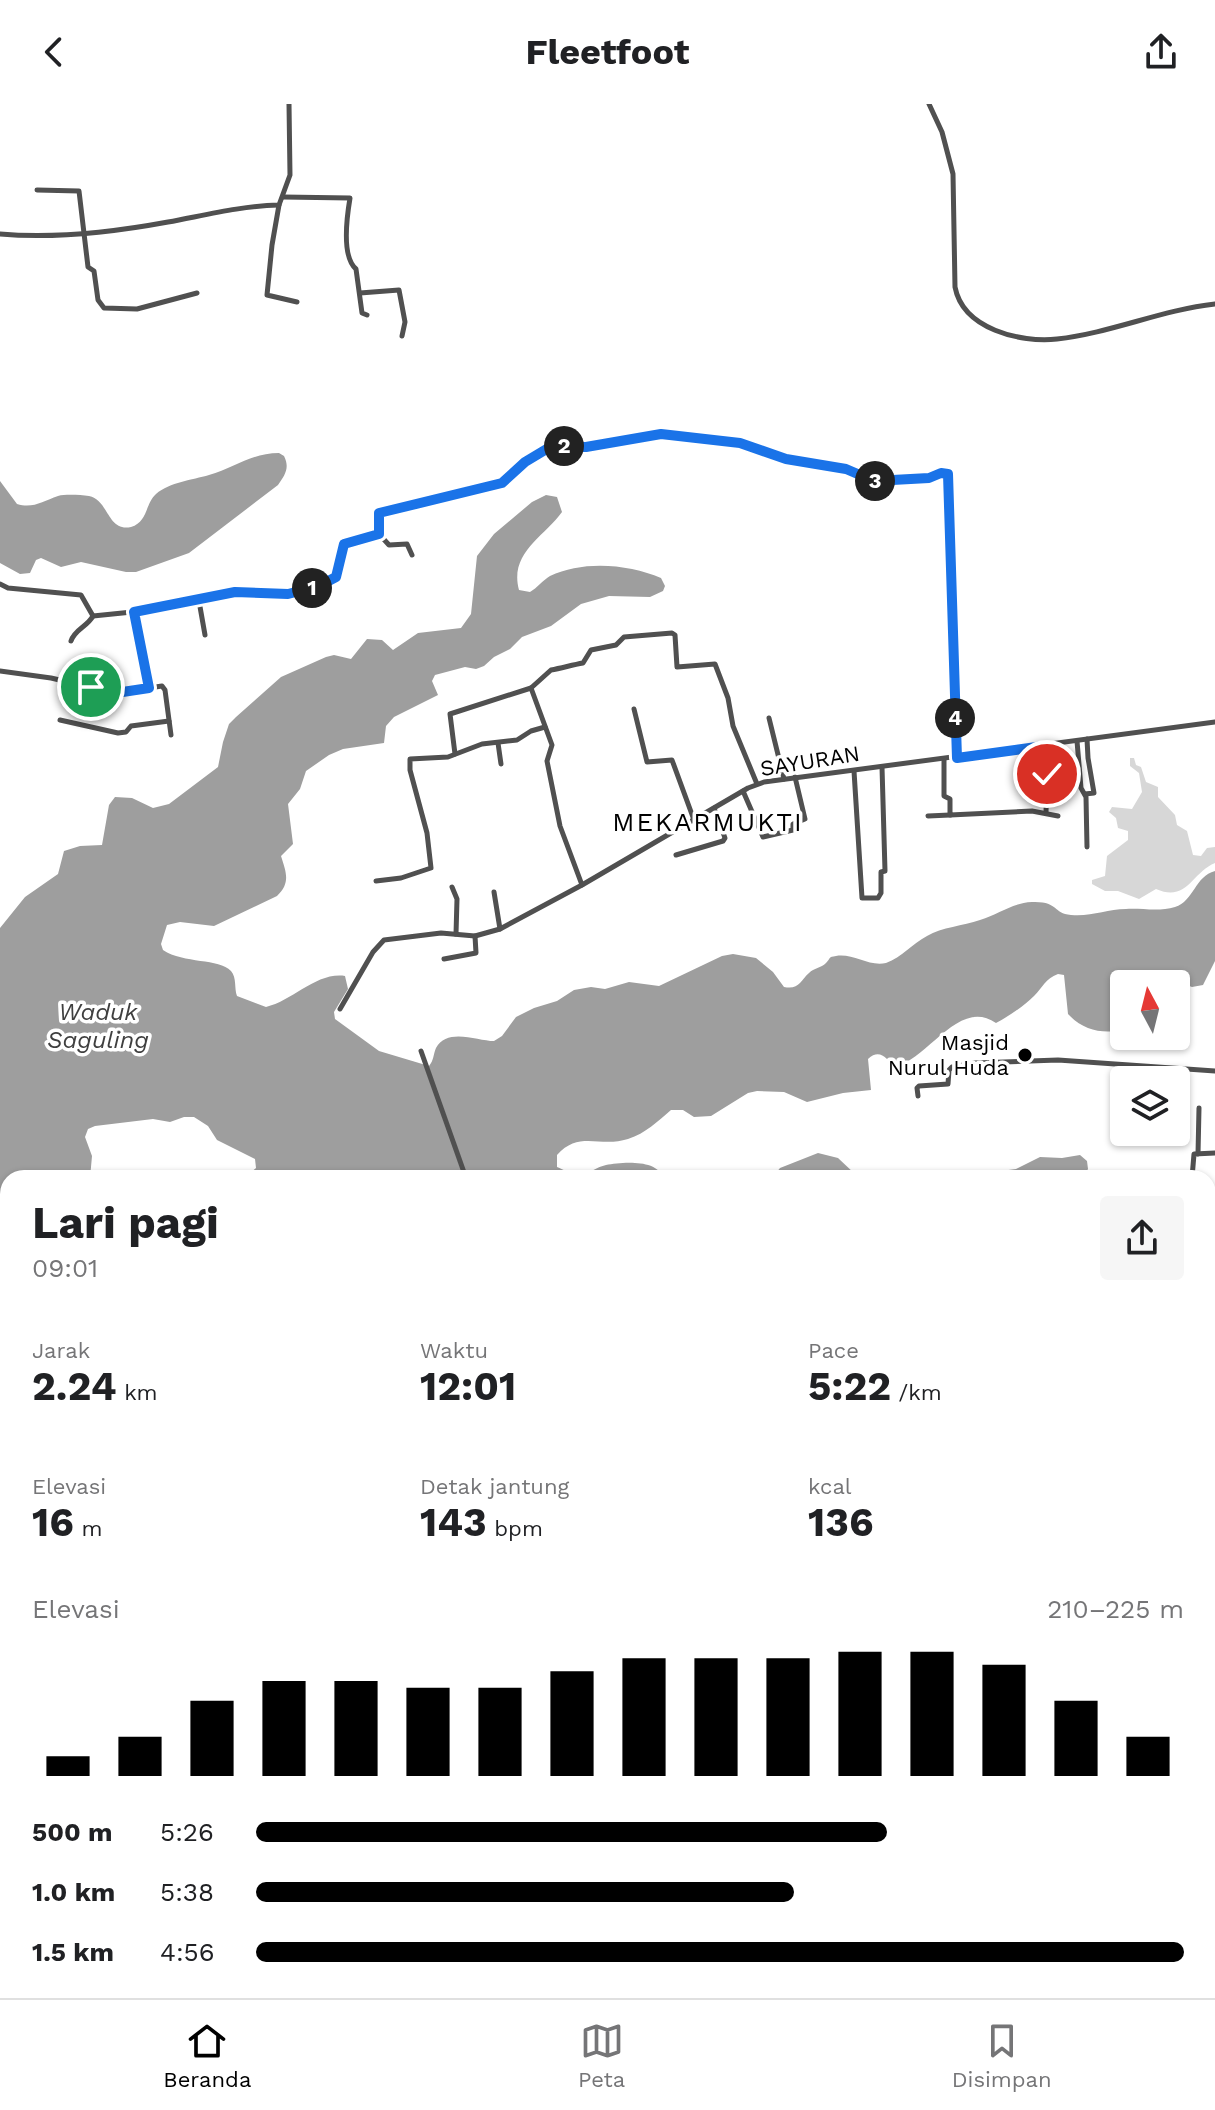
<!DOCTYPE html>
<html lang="id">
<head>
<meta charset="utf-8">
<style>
  body { margin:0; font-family:"Work Sans",sans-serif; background:#f6f6f6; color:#202124; height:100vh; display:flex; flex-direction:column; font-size:30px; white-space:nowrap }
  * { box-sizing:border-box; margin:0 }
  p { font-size:26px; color:#757577 }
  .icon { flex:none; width:44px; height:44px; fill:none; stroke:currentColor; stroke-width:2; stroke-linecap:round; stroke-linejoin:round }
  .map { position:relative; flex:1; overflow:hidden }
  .sheet { position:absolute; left:0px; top:1066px; width:1216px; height:828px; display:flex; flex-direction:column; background:#fff; border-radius:24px 24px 0 0; box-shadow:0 2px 6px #0004 }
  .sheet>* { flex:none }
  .needle { width:52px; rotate:353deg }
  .buttons { position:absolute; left:1110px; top:866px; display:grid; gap:16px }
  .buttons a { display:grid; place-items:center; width:80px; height:80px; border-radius:8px; background:#fff; box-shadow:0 2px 6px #0004; font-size:40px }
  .pin { position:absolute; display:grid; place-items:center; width:68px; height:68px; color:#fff; margin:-34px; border:4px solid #fff; border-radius:50%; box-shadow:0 2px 8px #0007 }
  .km { position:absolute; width:40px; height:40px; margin:-20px; border-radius:50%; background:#222; color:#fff; font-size:22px; line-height:40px; text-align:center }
  .round { display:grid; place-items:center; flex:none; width:84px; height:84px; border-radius:8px; background:#f6f6f6 }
  .summary { display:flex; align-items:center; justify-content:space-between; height:136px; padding:0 32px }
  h1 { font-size:44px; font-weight:700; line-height:60px }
  .stats { display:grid; grid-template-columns:repeat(3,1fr); gap:12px; height:136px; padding:8px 32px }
  .stats div { display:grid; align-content:center }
  .stats b { font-size:40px; font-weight:700 }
  .stats small { font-size:22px; font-weight:400 }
  .stats p { font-size:22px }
  .chart { height:224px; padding:16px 32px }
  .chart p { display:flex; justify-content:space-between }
  .chart svg { width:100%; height:144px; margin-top:8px; stroke:#000; stroke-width:6 }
  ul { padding:0 32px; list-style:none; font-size:26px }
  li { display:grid; grid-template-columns:128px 96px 1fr; align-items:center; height:60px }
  li i { height:20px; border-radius:10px; background:#000 }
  header { display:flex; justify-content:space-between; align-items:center; height:104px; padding:0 32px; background:#fff; font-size:36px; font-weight:700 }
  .dock { display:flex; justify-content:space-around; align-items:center; height:112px; border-top:2px solid #e0e0e0; background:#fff; font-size:22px; color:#757577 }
  .dock a { display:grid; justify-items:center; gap:4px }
  .dock .active { color:#000 }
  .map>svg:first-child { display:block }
  .green { fill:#d7d7d7 }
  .water { fill:#9e9e9e }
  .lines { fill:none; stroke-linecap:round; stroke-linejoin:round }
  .river { stroke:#9e9e9e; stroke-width:8 }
  .minor { stroke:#505050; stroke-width:5 }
  .secondary { stroke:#1d1d1d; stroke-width:7 }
  .route-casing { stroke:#fff; stroke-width:16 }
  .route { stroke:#1a73e8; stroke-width:10 }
  .poi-dot { fill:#000; stroke:#fff; stroke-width:3 }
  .labels { text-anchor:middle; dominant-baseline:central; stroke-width:7; stroke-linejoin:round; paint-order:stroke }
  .street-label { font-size:22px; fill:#000; stroke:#fff }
  .poi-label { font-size:22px; fill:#000; stroke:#fff; text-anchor:end }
  .water-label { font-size:24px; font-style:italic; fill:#3f3f3f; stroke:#fff }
  .quarter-label { font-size:26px; letter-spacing:2px; fill:#000; stroke:#fff }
</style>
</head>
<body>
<header><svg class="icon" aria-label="back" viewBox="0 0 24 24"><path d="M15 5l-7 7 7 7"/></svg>Fleetfoot<svg class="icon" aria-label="share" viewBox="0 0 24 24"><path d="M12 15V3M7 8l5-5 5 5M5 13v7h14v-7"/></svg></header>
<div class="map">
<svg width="1215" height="1894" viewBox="0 0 1215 1894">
  <rect width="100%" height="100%" fill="#fff"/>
  <g class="green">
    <path d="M 1130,654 L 1134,654 L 1136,661 L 1141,663 L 1146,678 L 1158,683 L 1158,693 L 1175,711 L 1177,721 L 1187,727 L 1193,751 L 1201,752 L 1207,744 L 1215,743 L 1215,759 C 1192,768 1187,799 1156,785 L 1139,795 L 1118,787 L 1105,787 L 1092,780 L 1092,776 L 1105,772 L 1107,752 L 1128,736 L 1128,727 L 1118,724 L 1116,714 L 1109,708 L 1112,703 L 1132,705 L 1142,688 L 1139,669 L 1130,662 Z"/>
    <path d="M 1208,1560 L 1215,1565 L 1215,1886 L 1208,1883 Z"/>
  </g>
  <g class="water">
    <path d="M 279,349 L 284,352 C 290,364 285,371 278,381 L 189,449 L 136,468 L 126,468 L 81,458 L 61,463 L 41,454 L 36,456 L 30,469 L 20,470 L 0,459 L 0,377 L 17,400 C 33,405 43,397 58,392 C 66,390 80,391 89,392 C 109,396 107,428 131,423 C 148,418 145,400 156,390 C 170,378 192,376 209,371 C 234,364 251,349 279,349 Z"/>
    <path d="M 546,391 L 557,393 L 562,408 C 544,433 509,449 519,486 L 530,488 C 537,484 543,476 550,472 C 583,456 629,460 661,474 L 665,482 L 663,487 L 650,493 L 609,492 L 581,500 L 551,522 L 522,533 L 510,545 L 494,553 L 484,562 L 476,565 L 465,563 L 435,571 L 432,577 L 438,591 L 394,613 L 386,622 L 384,639 L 343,645 L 329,651 L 306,667 L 300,685 L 288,700 L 293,740 L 281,752 C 286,768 291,779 277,792 L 214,822 L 180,818 L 167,821 L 161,840 L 163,846 C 184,860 219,854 231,867 C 237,874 234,884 237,892 L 266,903 C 293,897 316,868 345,872 L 348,885 L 334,908 L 335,915 L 379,947 L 429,962 C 434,956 433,951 436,944 C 447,923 478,937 494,937 L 502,932 L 516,913 L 534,904 L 557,897 L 574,886 L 591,883 L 605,885 L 629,878 L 659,882 L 722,852 L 733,850 L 756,854 L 773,868 L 784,883 C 799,886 800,877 809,869 C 814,864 821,864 826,859 C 831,854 828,853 836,852 C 853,849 869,863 886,859 C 902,853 912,840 927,832 C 942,823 963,822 980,816 C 999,810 1012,799 1032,798 C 1059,797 1052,809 1071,811 C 1091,813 1107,805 1126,805 C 1142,804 1159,808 1175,803 C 1194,797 1195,772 1215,767 L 1215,857 L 1203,881 L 1192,883 L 1177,877 L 1170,880 L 1124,880 L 1124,926 C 1102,930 1084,927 1068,910 L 1064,871 L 1058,870 C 1045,875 1043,883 1034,892 C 1024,902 1009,912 996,919 C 959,893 929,955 894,963 C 887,955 880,944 868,955 L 871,986 L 843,989 L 807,998 L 784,988 L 757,987 L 748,989 L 711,1012 L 694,1013 L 683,1006 L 671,1006 C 657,1018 646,1029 628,1035 C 600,1044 579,1026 557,1051 L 557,1063 C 564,1066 573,1071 581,1070 C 590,1069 597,1063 606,1061 C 622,1058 658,1055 663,1074 L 244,1074 L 256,1064 L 255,1055 L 217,1036 L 208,1022 L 194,1013 L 184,1013 L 170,1018 L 153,1015 L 95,1022 L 88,1025 L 85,1033 L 92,1052 L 90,1074 L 67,1074 L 59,1069 L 49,1068 L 33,1070 L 29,1074 L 8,1074 L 8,1159 L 6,1162 L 8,1167 L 8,1294 L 0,1291 L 0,824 L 25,793 L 58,770 L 64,747 L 80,742 L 102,741 L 109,701 L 115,693 L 132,694 L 153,704 L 169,700 L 218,663 L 223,638 L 229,620 L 236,613 L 281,573 L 326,553 L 334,551 L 351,555 L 367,535 L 382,536 L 393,546 L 418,529 L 461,524 L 471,510 L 477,452 L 494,430 L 532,398 Z"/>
    <path d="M 818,1049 L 838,1054 L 855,1070 L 885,1070 L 911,1074 L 772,1074 L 780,1064 Z"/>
    <path d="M 1080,1051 L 1087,1057 L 1088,1065 L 1083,1074 L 977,1074 L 986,1069 L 1016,1065 L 1040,1053 L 1062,1054 Z"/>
    <path d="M 0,1405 L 8,1414 L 8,1509 L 0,1498 Z"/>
  </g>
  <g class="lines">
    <path class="river" d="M 606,1886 L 606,1894"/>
    <g class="minor">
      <path d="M 929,0 L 942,28 L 953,70 L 955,183 C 963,225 1020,239 1057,235 C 1111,229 1161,206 1215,200"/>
      <path d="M 37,86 L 79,87 L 88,163 L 94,167 L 98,196 L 104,204 L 137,205 L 197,189"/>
      <path d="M 283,93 L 350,94 C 347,112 341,152 356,165 L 362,209 L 367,211"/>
      <path d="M 279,101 L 272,141 L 267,191 L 297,198"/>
      <path d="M 0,130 C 55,135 114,128 168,118 C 206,111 241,102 279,101 L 290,71 L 289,0"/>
      <path d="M 360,189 L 399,186 L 405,218 L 402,232"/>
      <path d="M 379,430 L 389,441 L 407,440 L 412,451"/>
      <path d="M 0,480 L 8,484 L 81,491 L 93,512"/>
      <path d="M 199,497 L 205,531"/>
      <path d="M 134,508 L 149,584"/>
      <path d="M 93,512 L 142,507 L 235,488 L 288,490 L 319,482 L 336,473 L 344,440 L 379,430 L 379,409 L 502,379 L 525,358 L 550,343 L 586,343 L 661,330 L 740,339 L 786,355 L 846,365 L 874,377 L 929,374 L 946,369 L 950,376 L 957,654"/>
      <path d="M 71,537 C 75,525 87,523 93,512"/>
      <path d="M 0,567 L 51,574 L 116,589 L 162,582 L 165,586 L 171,631"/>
      <path d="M 531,584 L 551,566 C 562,564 572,561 583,559 L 591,546 L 616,541 L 624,533 L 672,529 L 675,531 L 677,563 L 715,560 L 728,594 L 733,622 L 757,680"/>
      <path d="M 634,605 L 647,658 L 672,656 L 694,716"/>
      <path d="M 769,614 L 784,675"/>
      <path d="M 60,616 L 118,629 L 126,628 L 131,622 L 169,617"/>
      <path d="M 1077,637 L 1081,684 L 1086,693 L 1087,743"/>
      <path d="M 498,639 L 501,660"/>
      <path d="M 1044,642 L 1047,661 L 1046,709"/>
      <path d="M 455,650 L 450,610 L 531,584 L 552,641 L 547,657 L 560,722 L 582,781"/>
      <path d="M 944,655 L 944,692 L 950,695 L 950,711 L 1032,707 L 1058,712"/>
      <path d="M 854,667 L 862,794 L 878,794 L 881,789 L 881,768 L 885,767 L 882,663"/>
      <path d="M 743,687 L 763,733 L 793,726 L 793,720 L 805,715 L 795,673"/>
      <path d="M 1085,690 L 1094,689 L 1088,654 L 1087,635"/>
      <path d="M 928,712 L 950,711"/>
      <path d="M 676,751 L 723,737 L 725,734 L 714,704"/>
      <path d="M 376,777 L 401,774 L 431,764 L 427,729 L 410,666 L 410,655 L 448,653 L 482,640 L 517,636 L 531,627 L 545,623"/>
      <path d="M 452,783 L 457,795 L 456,830"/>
      <path d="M 494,788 L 500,825"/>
      <path d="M 444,855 L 476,849 L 475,832"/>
      <path d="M 340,905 L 373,848 L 384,836 L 441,829 L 475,832 L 500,825 L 582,781 L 748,684 L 764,678 L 1215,618"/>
      <path d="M 421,947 L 466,1074"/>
      <path d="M 918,992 L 917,984 L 919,982 L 948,980 L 949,966 L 952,963 L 975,959 L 1058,956 L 1215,967"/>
      <path d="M 1198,1050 L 1199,1004"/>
      <path d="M 1192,1074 L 1194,1050 L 1215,1049"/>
      <path d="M 8,1352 L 2,1357 L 8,1369"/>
      <path d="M 0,1610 L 8,1608"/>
      <path d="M 1208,1885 L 1215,1889"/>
      <path d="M 302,1886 L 313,1886"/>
      <path d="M 520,1886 L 520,1894"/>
      <path d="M 559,1886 L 560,1894"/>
      <path d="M 1098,1886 L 1102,1894"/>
      <path d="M 1137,1886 L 1141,1894"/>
      <path d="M 419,1889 L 449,1886"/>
    </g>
    <g class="secondary">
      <path d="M 1208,1508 L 1215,1500"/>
      <path d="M 1101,1894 L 1114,1886"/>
    </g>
  </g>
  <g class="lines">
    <defs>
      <path id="route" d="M 91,583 L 116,589 L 149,584 L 134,508 L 235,488 L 288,490 L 319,482 L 336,473 L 344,440 L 379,430 L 379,409 L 502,379 L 525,358 L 550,343 L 586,343 L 661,330 L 740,339 L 786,355 L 846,365 L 874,377 L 929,374 L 941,369 L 948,370 L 957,654 L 1044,642 L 1047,670"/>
    </defs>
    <use href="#route" class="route-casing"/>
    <use href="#route" class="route"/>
  </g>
  <circle class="poi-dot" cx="1025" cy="951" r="8"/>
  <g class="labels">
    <g class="street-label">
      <text transform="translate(810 657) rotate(-9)">SAYURAN</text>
    </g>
    <g class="poi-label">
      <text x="1009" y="938">Masjid<tspan x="1009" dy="25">Nurul Huda</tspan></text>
    </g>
    <g class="water-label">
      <text x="98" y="908">Waduk<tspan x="98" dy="28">Saguling</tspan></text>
    </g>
    <g class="quarter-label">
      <text x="708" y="718">MEKARMUKTI</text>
    </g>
  </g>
</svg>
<div class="buttons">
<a><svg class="needle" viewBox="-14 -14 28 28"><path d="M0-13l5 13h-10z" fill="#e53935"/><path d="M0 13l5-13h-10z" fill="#757577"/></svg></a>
<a><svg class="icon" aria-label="layers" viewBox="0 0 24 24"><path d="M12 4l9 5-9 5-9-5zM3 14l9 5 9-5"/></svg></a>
</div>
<div class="pin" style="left:91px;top:583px;background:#1e9e55"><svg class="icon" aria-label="arrive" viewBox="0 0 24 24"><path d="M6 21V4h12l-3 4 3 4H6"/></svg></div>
<div class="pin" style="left:1047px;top:670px;background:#d93025"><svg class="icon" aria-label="check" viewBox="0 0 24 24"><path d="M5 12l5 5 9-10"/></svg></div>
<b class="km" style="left:312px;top:484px">1</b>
<b class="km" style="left:564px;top:342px">2</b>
<b class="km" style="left:875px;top:377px">3</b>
<b class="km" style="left:955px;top:614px">4</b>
<section class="sheet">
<div class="summary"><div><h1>Lari pagi</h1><p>09:01</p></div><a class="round"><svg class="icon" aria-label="share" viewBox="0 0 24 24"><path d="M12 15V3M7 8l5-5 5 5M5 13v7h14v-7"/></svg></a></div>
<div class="stats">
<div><p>Jarak</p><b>2.24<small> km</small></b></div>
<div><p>Waktu</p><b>12:01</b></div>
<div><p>Pace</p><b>5:22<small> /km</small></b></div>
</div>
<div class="stats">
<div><p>Elevasi</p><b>16<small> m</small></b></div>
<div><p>Detak jantung</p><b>143<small> bpm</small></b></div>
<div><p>kcal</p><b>136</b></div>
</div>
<div class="chart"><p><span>Elevasi</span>210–225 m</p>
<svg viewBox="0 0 160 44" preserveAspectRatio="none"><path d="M5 44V38M15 44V32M25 44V21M35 44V15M45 44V15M55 44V17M65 44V17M75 44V12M85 44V8M95 44V8M105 44V8M115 44V6M125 44V6M135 44V10M145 44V21M155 44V32"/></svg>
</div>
<ul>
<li><b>500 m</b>5:26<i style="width:68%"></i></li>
<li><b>1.0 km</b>5:38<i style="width:58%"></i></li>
<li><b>1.5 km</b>4:56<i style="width:100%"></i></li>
</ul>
</section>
</div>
<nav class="dock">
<a class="active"><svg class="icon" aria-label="home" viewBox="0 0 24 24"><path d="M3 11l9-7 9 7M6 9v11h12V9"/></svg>Beranda</a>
<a><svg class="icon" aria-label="map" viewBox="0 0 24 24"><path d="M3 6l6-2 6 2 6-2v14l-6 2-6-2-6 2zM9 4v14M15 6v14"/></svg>Peta</a>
<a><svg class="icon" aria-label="saved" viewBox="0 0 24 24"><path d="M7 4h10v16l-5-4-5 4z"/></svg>Disimpan</a>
</nav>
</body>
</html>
